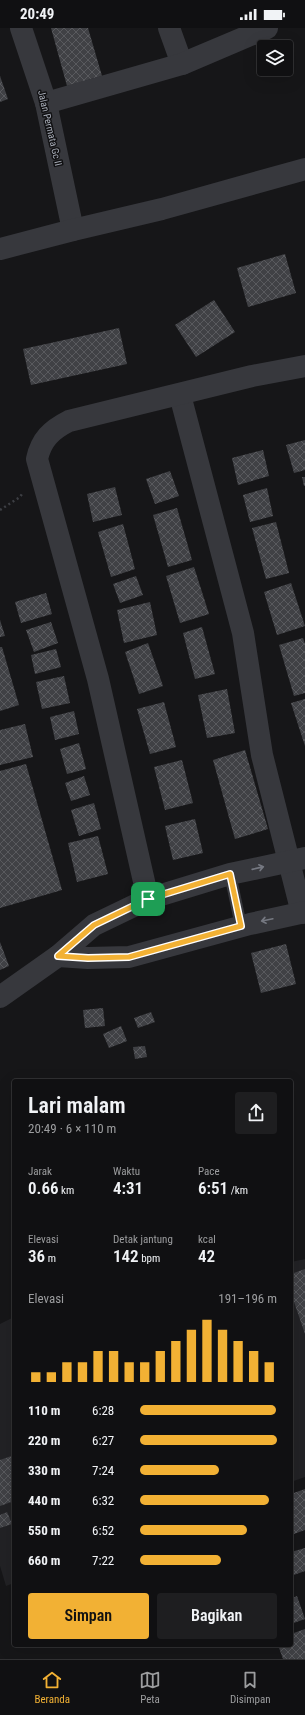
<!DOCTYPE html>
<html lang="id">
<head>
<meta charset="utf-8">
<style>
  body { margin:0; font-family:"Roboto Condensed",sans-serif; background:#1e1e20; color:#f1f3f6; height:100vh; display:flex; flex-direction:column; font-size:15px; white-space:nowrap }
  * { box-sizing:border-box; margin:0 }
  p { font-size:13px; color:#9c9d9f }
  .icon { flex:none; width:22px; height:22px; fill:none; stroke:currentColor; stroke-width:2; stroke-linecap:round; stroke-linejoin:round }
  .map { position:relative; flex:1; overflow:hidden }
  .panel { position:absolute; left:12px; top:1051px; width:281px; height:568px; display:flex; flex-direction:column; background:#101012; border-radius:4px; box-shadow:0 4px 16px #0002,0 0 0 1px #303032 }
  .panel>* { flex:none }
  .tools { position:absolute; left:257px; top:12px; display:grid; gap:8px }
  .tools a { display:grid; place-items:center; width:36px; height:36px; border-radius:4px; background:#101012; box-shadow:0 4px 16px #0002,0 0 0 1px #303032; font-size:20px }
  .pin { position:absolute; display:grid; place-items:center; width:34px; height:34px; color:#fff; margin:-17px; border-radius:8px; box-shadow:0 2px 6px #0006 }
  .round { display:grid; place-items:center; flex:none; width:42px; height:42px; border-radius:4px; background:#1e1e20 }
  .overview { display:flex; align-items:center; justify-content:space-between; height:68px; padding:0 16px }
  h1 { font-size:22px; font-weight:600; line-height:30px }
  .stats { display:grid; grid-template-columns:repeat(3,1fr); gap:6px; height:68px; padding:4px 16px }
  .stats div { display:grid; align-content:center }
  .stats b { font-size:17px; font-weight:600 }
  .stats small { font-size:11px; font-weight:400 }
  .stats p { font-size:11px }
  .chart { height:112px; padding:8px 16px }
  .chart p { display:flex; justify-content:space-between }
  .chart svg { width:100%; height:72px; margin-top:4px; stroke:#f2b134; stroke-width:6 }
  .action { display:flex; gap:8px; margin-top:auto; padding:8px 16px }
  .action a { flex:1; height:46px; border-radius:4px; background:#f2b134; color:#111; font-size:16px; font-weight:600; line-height:46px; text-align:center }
  .action a+a { background:#1e1e20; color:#f1f3f6 }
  ul { padding:0 16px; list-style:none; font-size:13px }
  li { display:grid; grid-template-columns:64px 48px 1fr; align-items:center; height:30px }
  li i { height:10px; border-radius:5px; background:#f2b134 }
  .status { display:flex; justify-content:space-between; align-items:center; height:28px; padding:0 20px; background:#101012; direction:ltr }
  .status svg { height:11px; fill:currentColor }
  .menu { display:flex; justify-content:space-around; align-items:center; height:56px; border-top:1px solid #303032; background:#101012; font-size:11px; color:#9c9d9f }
  .menu a { display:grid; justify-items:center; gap:2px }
  .menu .active { color:#f2b134 }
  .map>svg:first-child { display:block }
  .built { fill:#222225 }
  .building { fill:url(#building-cross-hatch) }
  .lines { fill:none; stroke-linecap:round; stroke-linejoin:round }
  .path { stroke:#3d3f44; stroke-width:2.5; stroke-dasharray:2 3; stroke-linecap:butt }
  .service { stroke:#37383d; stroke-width:12 }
  .minor { stroke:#37383d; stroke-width:22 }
  .oneway { stroke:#757881 }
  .route-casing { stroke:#fff; stroke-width:8 }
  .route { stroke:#f2b134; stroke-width:5 }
  .labels { text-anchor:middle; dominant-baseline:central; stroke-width:3; stroke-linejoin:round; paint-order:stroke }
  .street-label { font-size:10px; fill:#a8adb8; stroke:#111113 }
</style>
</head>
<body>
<div class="status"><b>20:49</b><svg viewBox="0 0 49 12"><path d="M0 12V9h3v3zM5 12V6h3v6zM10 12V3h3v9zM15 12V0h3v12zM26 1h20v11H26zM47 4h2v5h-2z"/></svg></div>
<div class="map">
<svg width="305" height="1631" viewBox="0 0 305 1631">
  <defs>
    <pattern id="building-cross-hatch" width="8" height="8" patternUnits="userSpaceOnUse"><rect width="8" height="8" fill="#404145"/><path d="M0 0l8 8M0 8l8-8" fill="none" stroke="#595a5e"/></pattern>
  </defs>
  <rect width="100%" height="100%" fill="#161618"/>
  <g class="built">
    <path d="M 305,1231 L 305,1449 L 291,1454 L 291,1234 Z"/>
    <path d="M 14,1289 L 14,1555 L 6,1558 L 0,1538 L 0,1296 Z"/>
  </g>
  <g class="building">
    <path d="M 51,0 L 88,0 L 102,48 L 67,58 Z"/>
    <path d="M 0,48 L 8,71 L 0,74 Z"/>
    <path d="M 285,226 L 296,265 L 248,279 L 237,240 Z"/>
    <path d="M 214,272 L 235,304 L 196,329 L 175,297 Z"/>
    <path d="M 119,300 L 127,336 L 31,357 L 23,321 Z"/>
    <path d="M 305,412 L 305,442 L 294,445 L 286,417 Z"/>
    <path d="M 263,422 L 269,448 L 238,457 L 232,430 Z"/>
    <path d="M 170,443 L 179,468 L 155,476 L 146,451 Z"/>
    <path d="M 302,449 L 305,449 L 305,458 L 304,458 Z"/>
    <path d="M 115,459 L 122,487 L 93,494 L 87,466 Z"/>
    <path d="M 267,460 L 273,488 L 250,494 L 243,467 Z"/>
    <path d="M 177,480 L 192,532 L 168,539 L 153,487 Z"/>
    <path d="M 276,494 L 289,545 L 266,551 L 252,500 Z"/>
    <path d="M 123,496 L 135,541 L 111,549 L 98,504 Z"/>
    <path d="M 194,539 L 209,586 L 180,595 L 166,548 Z"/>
    <path d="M 136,548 L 143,567 L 120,575 L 113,556 Z"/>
    <path d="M 291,555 L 305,598 L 277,607 L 264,564 Z"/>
    <path d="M 46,565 L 52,586 L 21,595 L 15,574 Z"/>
    <path d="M 150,574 L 157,607 L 124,615 L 117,582 Z"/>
    <path d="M 0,592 L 5,608 L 0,609 Z"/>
    <path d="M 51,594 L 58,615 L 34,624 L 26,602 Z"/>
    <path d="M 202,599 L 215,646 L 195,651 L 183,605 Z"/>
    <path d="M 303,610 L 305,616 L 305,665 L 294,668 L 279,617 Z"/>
    <path d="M 148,615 L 163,658 L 139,666 L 125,624 Z"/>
    <path d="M 0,619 L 2,619 L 19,677 L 0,683 Z"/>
    <path d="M 56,621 L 61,639 L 35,646 L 31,627 Z"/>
    <path d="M 64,648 L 70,675 L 42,681 L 36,654 Z"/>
    <path d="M 227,661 L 235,705 L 207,710 L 198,667 Z"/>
    <path d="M 305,671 L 305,718 L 291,675 Z"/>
    <path d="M 164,674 L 176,719 L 150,726 L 137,681 Z"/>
    <path d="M 74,683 L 79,706 L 55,712 L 50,689 Z"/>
    <path d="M 25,696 L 33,729 L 0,737 L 0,702 Z"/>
    <path d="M 79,715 L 86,741 L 67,746 L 60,721 Z"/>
    <path d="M 245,722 L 268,801 L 235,811 L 213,732 Z"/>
    <path d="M 182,732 L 193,775 L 165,782 L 154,739 Z"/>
    <path d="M 26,736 L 62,862 L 0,880 L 0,743 Z"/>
    <path d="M 84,748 L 90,767 L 71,773 L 65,755 Z"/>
    <path d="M 94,775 L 101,801 L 79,808 L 71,782 Z"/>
    <path d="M 195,791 L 203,825 L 173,832 L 165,798 Z"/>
    <path d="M 98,808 L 108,846 L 77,854 L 68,815 Z"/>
    <path d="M 0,914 L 9,938 L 0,942 Z"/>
    <path d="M 286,916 L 296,956 L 261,965 L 251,925 Z"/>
    <path d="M 103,980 L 105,998 L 85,1000 L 83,982 Z"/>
    <path d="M 151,984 L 155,994 L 138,1000 L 134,990 Z"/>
    <path d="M 121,998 L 127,1013 L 109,1020 L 103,1006 Z"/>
    <path d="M 145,1018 L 147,1029 L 135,1031 L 133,1019 Z"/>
    <path d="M 305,1241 L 305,1306 L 291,1265 L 291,1246 Z"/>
    <path d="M 14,1321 L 14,1330 L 11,1322 Z"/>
    <path d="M 14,1427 L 14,1473 L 0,1478 L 0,1432 Z"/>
    <path d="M 305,1461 L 305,1502 L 291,1507 L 291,1466 Z"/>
    <path d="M 7,1484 L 12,1496 L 0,1500 L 0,1487 Z"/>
    <path d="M 305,1520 L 305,1543 L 291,1548 L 291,1524 Z"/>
    <path d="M 297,1568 L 305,1591 L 291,1596 L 291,1571 Z"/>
    <path d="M 305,1601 L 305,1631 L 283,1631 L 278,1617 L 291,1617 L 291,1606 Z"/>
  </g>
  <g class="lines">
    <path class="path" d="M 0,482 L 20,469 L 22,466"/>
    <path class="service" d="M 230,846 L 241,898"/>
    <g class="minor">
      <path d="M 21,0 L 46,75 L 73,202"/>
      <path d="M 169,0 L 182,36"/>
      <path d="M 46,75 L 182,36 L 267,0"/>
      <path d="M 0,221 L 73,202 L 162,181 L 305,141"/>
      <path d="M 180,367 L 243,605 L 262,727 L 302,885"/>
      <path d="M 148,871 L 98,651 L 37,431 C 41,412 51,402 69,393 L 252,348 L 305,338"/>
      <path d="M 58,928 L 88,930 L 129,929 L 250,896 L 305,884"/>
      <path d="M 0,969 L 58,928 L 94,897 L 148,871 L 230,846 L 305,830"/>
    </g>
  </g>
  <defs><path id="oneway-shaft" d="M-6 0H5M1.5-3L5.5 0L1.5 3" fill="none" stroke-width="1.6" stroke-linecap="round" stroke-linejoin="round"/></defs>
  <g class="oneway">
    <use href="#oneway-shaft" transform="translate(258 840) rotate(-13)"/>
    <use href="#oneway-shaft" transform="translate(267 892) rotate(168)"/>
  </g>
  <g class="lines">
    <defs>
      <path id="route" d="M 230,846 L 241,898 L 129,929 L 88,930 L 58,928 L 94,897 L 148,871 Z"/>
    </defs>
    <use href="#route" class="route-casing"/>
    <use href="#route" class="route"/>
  </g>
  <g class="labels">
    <g class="street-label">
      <text transform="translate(50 100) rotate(77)">Jalan Permata Gc II</text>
    </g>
  </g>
</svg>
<div class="tools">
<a><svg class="icon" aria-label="layers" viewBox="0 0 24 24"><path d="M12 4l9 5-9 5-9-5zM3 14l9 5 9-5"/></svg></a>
</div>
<div class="pin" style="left:148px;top:871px;background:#1e9e55"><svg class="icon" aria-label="arrive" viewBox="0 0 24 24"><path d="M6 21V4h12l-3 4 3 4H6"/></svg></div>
<section class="panel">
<div class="overview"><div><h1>Lari malam</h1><p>20:49 · 6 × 110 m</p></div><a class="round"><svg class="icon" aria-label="share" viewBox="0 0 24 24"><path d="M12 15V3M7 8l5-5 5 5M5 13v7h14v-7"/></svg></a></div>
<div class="stats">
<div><p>Jarak</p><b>0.66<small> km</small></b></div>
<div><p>Waktu</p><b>4:31</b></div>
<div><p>Pace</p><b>6:51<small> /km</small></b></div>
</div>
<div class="stats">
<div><p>Elevasi</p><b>36<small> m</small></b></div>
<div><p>Detak jantung</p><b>142<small> bpm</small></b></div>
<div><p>kcal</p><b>42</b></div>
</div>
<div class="chart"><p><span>Elevasi</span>191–196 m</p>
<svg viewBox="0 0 160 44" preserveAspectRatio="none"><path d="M5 44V38M15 44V38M25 44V32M35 44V32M45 44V25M55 44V25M65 44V32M75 44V32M85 44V25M95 44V19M105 44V12M115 44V6M125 44V12M135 44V19M145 44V25M155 44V32"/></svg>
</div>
<ul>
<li><b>110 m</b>6:28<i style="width:99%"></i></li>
<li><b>220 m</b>6:27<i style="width:100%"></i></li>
<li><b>330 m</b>7:24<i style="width:58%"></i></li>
<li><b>440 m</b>6:32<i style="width:94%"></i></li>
<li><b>550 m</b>6:52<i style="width:78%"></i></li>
<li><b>660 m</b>7:22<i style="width:59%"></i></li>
</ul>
<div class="action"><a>Simpan</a><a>Bagikan</a></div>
</section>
</div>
<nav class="menu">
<a class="active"><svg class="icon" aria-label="home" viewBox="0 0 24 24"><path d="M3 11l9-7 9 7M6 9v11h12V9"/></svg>Beranda</a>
<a><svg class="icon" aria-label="map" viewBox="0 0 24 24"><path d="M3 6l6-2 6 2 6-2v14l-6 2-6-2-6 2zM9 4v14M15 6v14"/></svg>Peta</a>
<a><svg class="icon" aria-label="saved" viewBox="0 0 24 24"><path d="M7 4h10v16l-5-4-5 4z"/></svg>Disimpan</a>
</nav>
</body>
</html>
